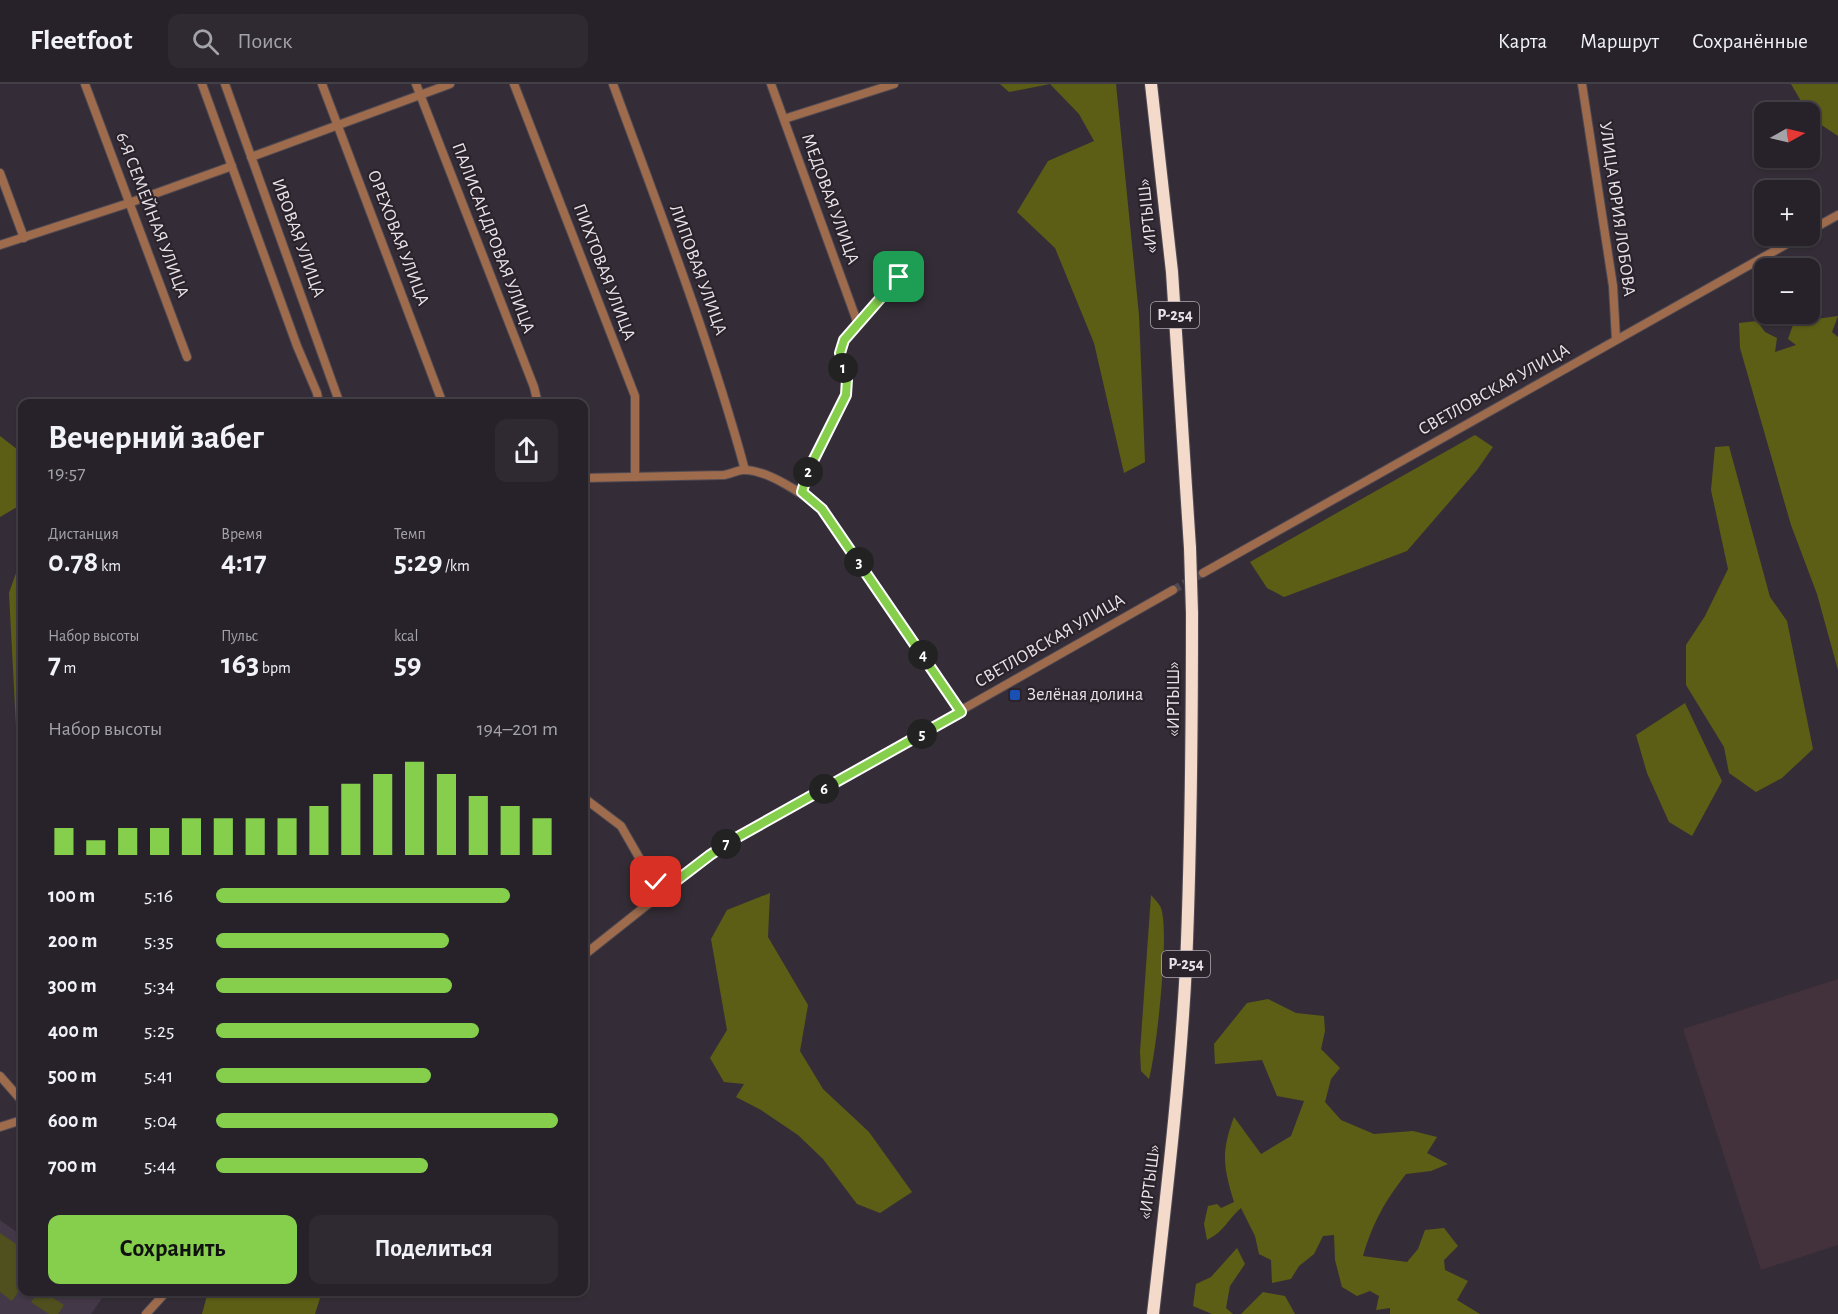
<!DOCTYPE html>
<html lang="ru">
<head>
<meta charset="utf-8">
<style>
  body { margin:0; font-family:"Alegreya Sans",sans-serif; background:#2f2a31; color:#f1f3f6; height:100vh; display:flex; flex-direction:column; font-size:22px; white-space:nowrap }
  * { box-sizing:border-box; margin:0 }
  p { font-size:20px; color:#a4a4a8 }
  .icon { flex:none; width:33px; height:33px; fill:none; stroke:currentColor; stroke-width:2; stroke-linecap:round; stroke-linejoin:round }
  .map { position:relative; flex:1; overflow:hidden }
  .drawer { position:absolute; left:18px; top:315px; width:570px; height:897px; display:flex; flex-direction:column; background:#272229; border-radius:12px; box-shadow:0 2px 4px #0004,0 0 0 2px #433f46 }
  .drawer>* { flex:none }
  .needle { width:39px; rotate:82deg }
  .fabs { position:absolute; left:1754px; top:18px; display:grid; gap:12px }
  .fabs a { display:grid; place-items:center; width:66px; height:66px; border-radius:12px; background:#272229; box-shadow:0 2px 4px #0004,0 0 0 2px #433f46; font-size:30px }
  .pin { position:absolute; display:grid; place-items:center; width:51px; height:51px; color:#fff; margin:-26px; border-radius:12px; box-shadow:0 3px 9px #0006 }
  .km { position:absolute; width:30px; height:30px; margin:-15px; border-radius:50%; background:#222; color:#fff; font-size:16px; line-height:30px; text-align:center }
  .round { display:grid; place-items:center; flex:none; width:63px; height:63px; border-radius:12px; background:#2f2a31 }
  .headline { display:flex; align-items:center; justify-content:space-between; height:102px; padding:0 30px }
  h1 { font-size:33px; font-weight:700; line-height:45px }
  .metrics { display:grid; grid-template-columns:repeat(3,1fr); gap:9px; height:102px; padding:6px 30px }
  .metrics div { display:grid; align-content:center }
  .metrics b { font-size:30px; font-weight:700 }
  .metrics small { font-size:16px; font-weight:400 }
  .metrics p { font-size:16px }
  .chart { height:168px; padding:12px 30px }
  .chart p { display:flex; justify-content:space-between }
  .chart svg { width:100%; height:108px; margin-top:6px; stroke:#85cf4c; stroke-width:6 }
  .cta { display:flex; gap:12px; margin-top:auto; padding:12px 30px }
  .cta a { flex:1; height:69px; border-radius:12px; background:#85cf4c; color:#111; font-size:24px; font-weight:700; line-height:69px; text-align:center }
  .cta a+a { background:#2f2a31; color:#f1f3f6 }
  ul { padding:0 30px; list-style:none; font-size:20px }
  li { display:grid; grid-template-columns:96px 72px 1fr; align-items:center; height:45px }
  li i { height:15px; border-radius:8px; background:#85cf4c }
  header { display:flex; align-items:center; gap:36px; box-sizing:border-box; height:84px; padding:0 30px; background:#272229; border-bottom:2px solid #433f46 }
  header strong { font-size:28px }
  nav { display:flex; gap:33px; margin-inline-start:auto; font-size:21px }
  .search { width:420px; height:54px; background:#2f2a31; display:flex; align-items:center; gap:15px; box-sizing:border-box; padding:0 21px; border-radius:12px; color:#a4a4a8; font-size:22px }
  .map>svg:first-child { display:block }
  .commercial { fill:#43313b }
  .built { fill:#433847 }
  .green { fill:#4f501d }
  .forest { fill:#5c5e16 }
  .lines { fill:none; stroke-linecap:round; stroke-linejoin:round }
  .minor-tunnel { stroke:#4f4852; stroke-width:8; stroke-dasharray:8 4; stroke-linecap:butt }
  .minor-casing { stroke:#514a53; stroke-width:10 }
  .highway-casing { stroke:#514a53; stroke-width:14 }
  .minor { stroke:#9e6c4d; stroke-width:8 }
  .highway { stroke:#f3dacb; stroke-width:12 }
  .highway-bridge-casing { stroke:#514a53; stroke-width:14; stroke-linecap:butt }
  .highway-bridge { stroke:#f3dacb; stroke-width:12 }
  .route-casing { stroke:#fff; stroke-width:12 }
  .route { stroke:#85cf4c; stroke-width:8 }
  .transit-dot { fill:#1a4fb4; stroke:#2a232c; stroke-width:2 }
  .labels { text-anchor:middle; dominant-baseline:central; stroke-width:4.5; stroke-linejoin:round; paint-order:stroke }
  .shield { fill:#2a232c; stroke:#afa9b0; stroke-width:1.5 }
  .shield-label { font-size:16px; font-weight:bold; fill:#e8e3e9 }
  .street-label { font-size:18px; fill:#e8e3e9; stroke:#2a232c }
  .poi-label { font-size:18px; fill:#e8e3e9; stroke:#2a232c; text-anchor:start }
</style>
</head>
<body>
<header>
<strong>Fleetfoot</strong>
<div class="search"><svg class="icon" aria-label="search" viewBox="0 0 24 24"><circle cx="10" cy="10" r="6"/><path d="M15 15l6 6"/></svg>Поиск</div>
<nav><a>Карта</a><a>Маршрут</a><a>Сохранённые</a></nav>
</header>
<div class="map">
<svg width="1838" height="1230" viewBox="0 0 1838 1230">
  <rect width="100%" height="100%" fill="#342d37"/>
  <path class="commercial" d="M 1838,895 L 1838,1161 L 1761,1186 L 1683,945 Z"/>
  <path class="built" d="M 0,1136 L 22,1152 L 22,1208 L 102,1208 L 105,1210 L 91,1230 L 0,1230 Z"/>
  <g class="green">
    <path d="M 0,1149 L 22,1164 L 22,1202 L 12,1217 L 0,1208 Z"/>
    <path d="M 39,1208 L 44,1208 L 64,1221 L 58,1230 L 49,1230 L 31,1218 Z"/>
  </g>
  <g class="forest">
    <path d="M 1000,0 L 1116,0 L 1139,231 L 1145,378 L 1124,389 L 1094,259 L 1055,164 L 1017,128 L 1048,77 L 1094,57 L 1079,30 L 1050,0 L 1009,8 Z"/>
    <path d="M 1791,0 L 1838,0 L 1838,52 L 1811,34 Z"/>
    <path d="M 1838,232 L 1832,248 L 1838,253 L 1838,586 L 1817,510 L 1791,441 L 1740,264 L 1739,239 L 1757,237 L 1765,248 L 1777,254 L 1775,268 L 1796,261 L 1788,255 L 1794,238 Z"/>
    <path d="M 1475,351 L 1493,363 L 1477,386 L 1407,467 L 1284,513 L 1267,504 L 1250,478 Z"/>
    <path d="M 0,352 L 22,369 L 22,433 L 17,423 L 0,433 Z"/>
    <path d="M 1729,362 L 1770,513 L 1787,537 L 1813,665 L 1782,694 L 1756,708 L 1729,689 L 1724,663 L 1686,601 L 1686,561 L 1705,532 L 1728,485 L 1711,406 L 1715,363 Z"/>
    <path d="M 22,472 L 22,641 L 16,642 L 9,509 Z"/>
    <path d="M 1685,619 L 1722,697 L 1692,752 L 1669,738 L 1647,689 L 1636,651 Z"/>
    <path d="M 770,809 L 768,853 L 808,921 L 800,967 L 823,1005 L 869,1048 L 912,1108 L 880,1129 L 857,1120 L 823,1075 L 798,1051 L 761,1026 L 736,1013 L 744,1000 L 724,998 L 710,974 L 727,946 L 711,855 L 727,826 Z"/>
    <path d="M 1151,811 C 1154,815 1158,818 1160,822 C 1171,840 1156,972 1149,995 L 1141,987 L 1140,968 Z"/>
    <path d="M 1268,915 L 1296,929 L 1324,932 L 1325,947 L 1321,965 L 1340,984 L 1331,995 L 1325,1018 L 1341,1036 L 1374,1050 L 1413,1047 L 1437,1053 L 1427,1069 L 1448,1080 L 1431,1087 L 1406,1090 C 1385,1117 1373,1138 1363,1172 L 1407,1178 L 1418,1165 L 1425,1146 L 1444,1144 L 1458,1162 L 1444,1176 L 1445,1186 L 1468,1197 L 1457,1216 L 1480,1230 L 1390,1230 L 1390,1224 L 1376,1226 L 1379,1212 L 1370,1207 L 1357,1212 L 1342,1203 L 1335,1176 L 1334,1151 L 1323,1152 L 1314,1170 L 1299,1182 L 1291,1195 L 1272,1199 L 1271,1176 L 1259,1170 L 1255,1152 L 1241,1124 C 1227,1136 1225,1147 1207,1156 L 1204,1140 L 1208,1122 L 1217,1120 L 1221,1124 L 1234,1118 C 1223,1082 1221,1068 1234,1033 L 1261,1070 L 1291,1052 L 1304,1017 L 1277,1012 L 1262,976 L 1215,980 L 1214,960 L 1247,919 Z"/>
    <path d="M 1237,1164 L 1245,1180 L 1230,1202 L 1226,1224 L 1233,1230 L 1212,1230 L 1193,1222 L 1196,1200 L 1211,1193 Z"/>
    <path d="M 208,1208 L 322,1208 L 315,1230 L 202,1230 Z"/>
    <path d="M 1263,1208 L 1285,1212 L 1295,1230 L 1241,1230 Z"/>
  </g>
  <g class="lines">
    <path class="minor-tunnel" d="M 1173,506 L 1203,489"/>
    <defs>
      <g id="minor">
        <path d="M 85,0 L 187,273"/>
        <path d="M 202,0 L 297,262 L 317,309 L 319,320"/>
        <path d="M 225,0 L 340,320"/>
        <path d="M 322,0 L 443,320"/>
        <path d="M 416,0 L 534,303 L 538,320"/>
        <path d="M 514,0 L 635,312 L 635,393"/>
        <path d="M 613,0 C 660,128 709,254 745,386"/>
        <path d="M 771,0 L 858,240"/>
        <path d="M 1582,0 L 1613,202 L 1616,255"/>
        <path d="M 784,35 L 894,0"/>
        <path d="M 251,73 L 450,0"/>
        <path d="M 0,89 L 24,154"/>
        <path d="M 1809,147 L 1838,131"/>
        <path d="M 0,161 L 129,119 L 232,82"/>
        <path d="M 584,394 L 724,391 C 730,390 736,387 742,386 C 765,384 805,411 822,425 L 961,628"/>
        <path d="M 802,408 L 808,387 L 846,311 L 847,295 L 840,269 L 844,256 L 899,193"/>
        <path d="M 1203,489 L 1801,152"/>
        <path d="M 584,714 L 621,742 L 644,782 L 663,807"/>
        <path d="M 584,871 L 710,771 L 736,754 L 1173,506"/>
        <path d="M 0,992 L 22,1017"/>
        <path d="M 0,1043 L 22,1036"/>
        <path d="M 146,1230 L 166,1208"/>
      </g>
      <g id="highway">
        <path d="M 1151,0 L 1172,188 L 1190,464"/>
        <path d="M 1153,1230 C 1166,1114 1180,999 1186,882 C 1191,765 1192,647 1192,529"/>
      </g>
    </defs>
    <use href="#minor" class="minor-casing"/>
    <use href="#highway" class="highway-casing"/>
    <use href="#minor" class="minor"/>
    <use href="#highway" class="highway"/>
    <defs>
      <path id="highway-bridge" d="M 1190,464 L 1192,529"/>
    </defs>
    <use href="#highway-bridge" class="highway-bridge-casing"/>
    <use href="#highway-bridge" class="highway-bridge"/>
  </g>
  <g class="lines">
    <defs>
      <path id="route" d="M 656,798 L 663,807 L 710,771 L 736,754 L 961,628 L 822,425 L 802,408 L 808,387 L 846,311 L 847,295 L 840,269 L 844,256 L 899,193"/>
    </defs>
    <use href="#route" class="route-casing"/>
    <use href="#route" class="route"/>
  </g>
  <rect class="transit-dot" x="1009" y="605" width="12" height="12" rx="3"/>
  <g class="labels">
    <g class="shield">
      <rect x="1151" y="218" width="48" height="26" rx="4.5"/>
      <rect x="1162" y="867" width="48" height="26" rx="4.5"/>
    </g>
    <g class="shield-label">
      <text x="1175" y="231">Р-254</text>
      <text x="1186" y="880">Р-254</text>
    </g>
    <g class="street-label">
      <text transform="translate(830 115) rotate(70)">МЕДОВАЯ УЛИЦА</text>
      <text transform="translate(1617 125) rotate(82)">УЛИЦА ЮРИЯ ЛОБОВА</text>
      <text transform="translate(152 131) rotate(69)">6-Я СЕМЕЙНАЯ УЛИЦА</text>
      <text transform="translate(1148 132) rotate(-96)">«ИРТЫШ»</text>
      <text transform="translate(298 154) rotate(70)">ИВОВАЯ УЛИЦА</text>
      <text transform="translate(398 154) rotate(69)">ОРЕХОВАЯ УЛИЦА</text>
      <text transform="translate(493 154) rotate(69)">ПАЛИСАНДРОВАЯ УЛИЦА</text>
      <text transform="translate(698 186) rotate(70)">ЛИПОВАЯ УЛИЦА</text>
      <text transform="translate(604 188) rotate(69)">ПИХТОВАЯ УЛИЦА</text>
      <text transform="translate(1494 306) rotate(-29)">СВЕТЛОВСКАЯ УЛИЦА</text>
      <text transform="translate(1050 557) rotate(-30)">СВЕТЛОВСКАЯ УЛИЦА</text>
      <text transform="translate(1174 615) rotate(-90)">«ИРТЫШ»</text>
      <text transform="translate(1150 1098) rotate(-83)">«ИРТЫШ»</text>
    </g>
    <g class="poi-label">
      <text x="1027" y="611">Зелёная долина</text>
    </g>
  </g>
</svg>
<div class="fabs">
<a><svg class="needle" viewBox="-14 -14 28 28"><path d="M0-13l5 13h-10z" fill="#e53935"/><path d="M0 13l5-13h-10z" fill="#a4a4a8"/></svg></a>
<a>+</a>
<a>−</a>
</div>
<div class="pin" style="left:899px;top:193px;background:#1e9e55"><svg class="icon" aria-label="arrive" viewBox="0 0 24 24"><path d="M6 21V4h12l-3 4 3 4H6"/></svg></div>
<div class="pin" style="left:656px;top:798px;background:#d93025"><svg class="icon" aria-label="check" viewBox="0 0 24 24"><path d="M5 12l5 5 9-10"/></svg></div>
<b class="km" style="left:843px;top:284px">1</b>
<b class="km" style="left:808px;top:388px">2</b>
<b class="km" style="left:859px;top:478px">3</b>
<b class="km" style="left:923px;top:571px">4</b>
<b class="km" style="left:922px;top:650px">5</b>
<b class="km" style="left:824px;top:705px">6</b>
<b class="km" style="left:726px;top:760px">7</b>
<section class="drawer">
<div class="headline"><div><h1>Вечерний забег</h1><p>19:57</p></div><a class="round"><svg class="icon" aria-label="share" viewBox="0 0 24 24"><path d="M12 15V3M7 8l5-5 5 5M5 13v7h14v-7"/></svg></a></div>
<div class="metrics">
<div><p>Дистанция</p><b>0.78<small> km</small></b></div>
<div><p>Время</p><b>4:17</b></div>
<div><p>Темп</p><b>5:29<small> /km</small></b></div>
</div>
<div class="metrics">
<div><p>Набор высоты</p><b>7<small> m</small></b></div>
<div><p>Пульс</p><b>163<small> bpm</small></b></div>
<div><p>kcal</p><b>59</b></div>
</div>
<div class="chart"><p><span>Набор высоты</span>194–201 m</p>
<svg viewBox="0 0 160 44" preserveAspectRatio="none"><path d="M5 44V33M15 44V38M25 44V33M35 44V33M45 44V29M55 44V29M65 44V29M75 44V29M85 44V24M95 44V15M105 44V11M115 44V6M125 44V11M135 44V20M145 44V24M155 44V29"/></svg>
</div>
<ul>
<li><b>100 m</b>5:16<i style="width:86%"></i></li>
<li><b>200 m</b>5:35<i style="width:68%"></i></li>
<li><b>300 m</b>5:34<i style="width:69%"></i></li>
<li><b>400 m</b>5:25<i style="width:77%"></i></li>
<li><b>500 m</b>5:41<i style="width:63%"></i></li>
<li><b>600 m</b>5:04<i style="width:100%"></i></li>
<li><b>700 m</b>5:44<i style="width:62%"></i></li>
</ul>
<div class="cta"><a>Сохранить</a><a>Поделиться</a></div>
</section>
</div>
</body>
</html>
